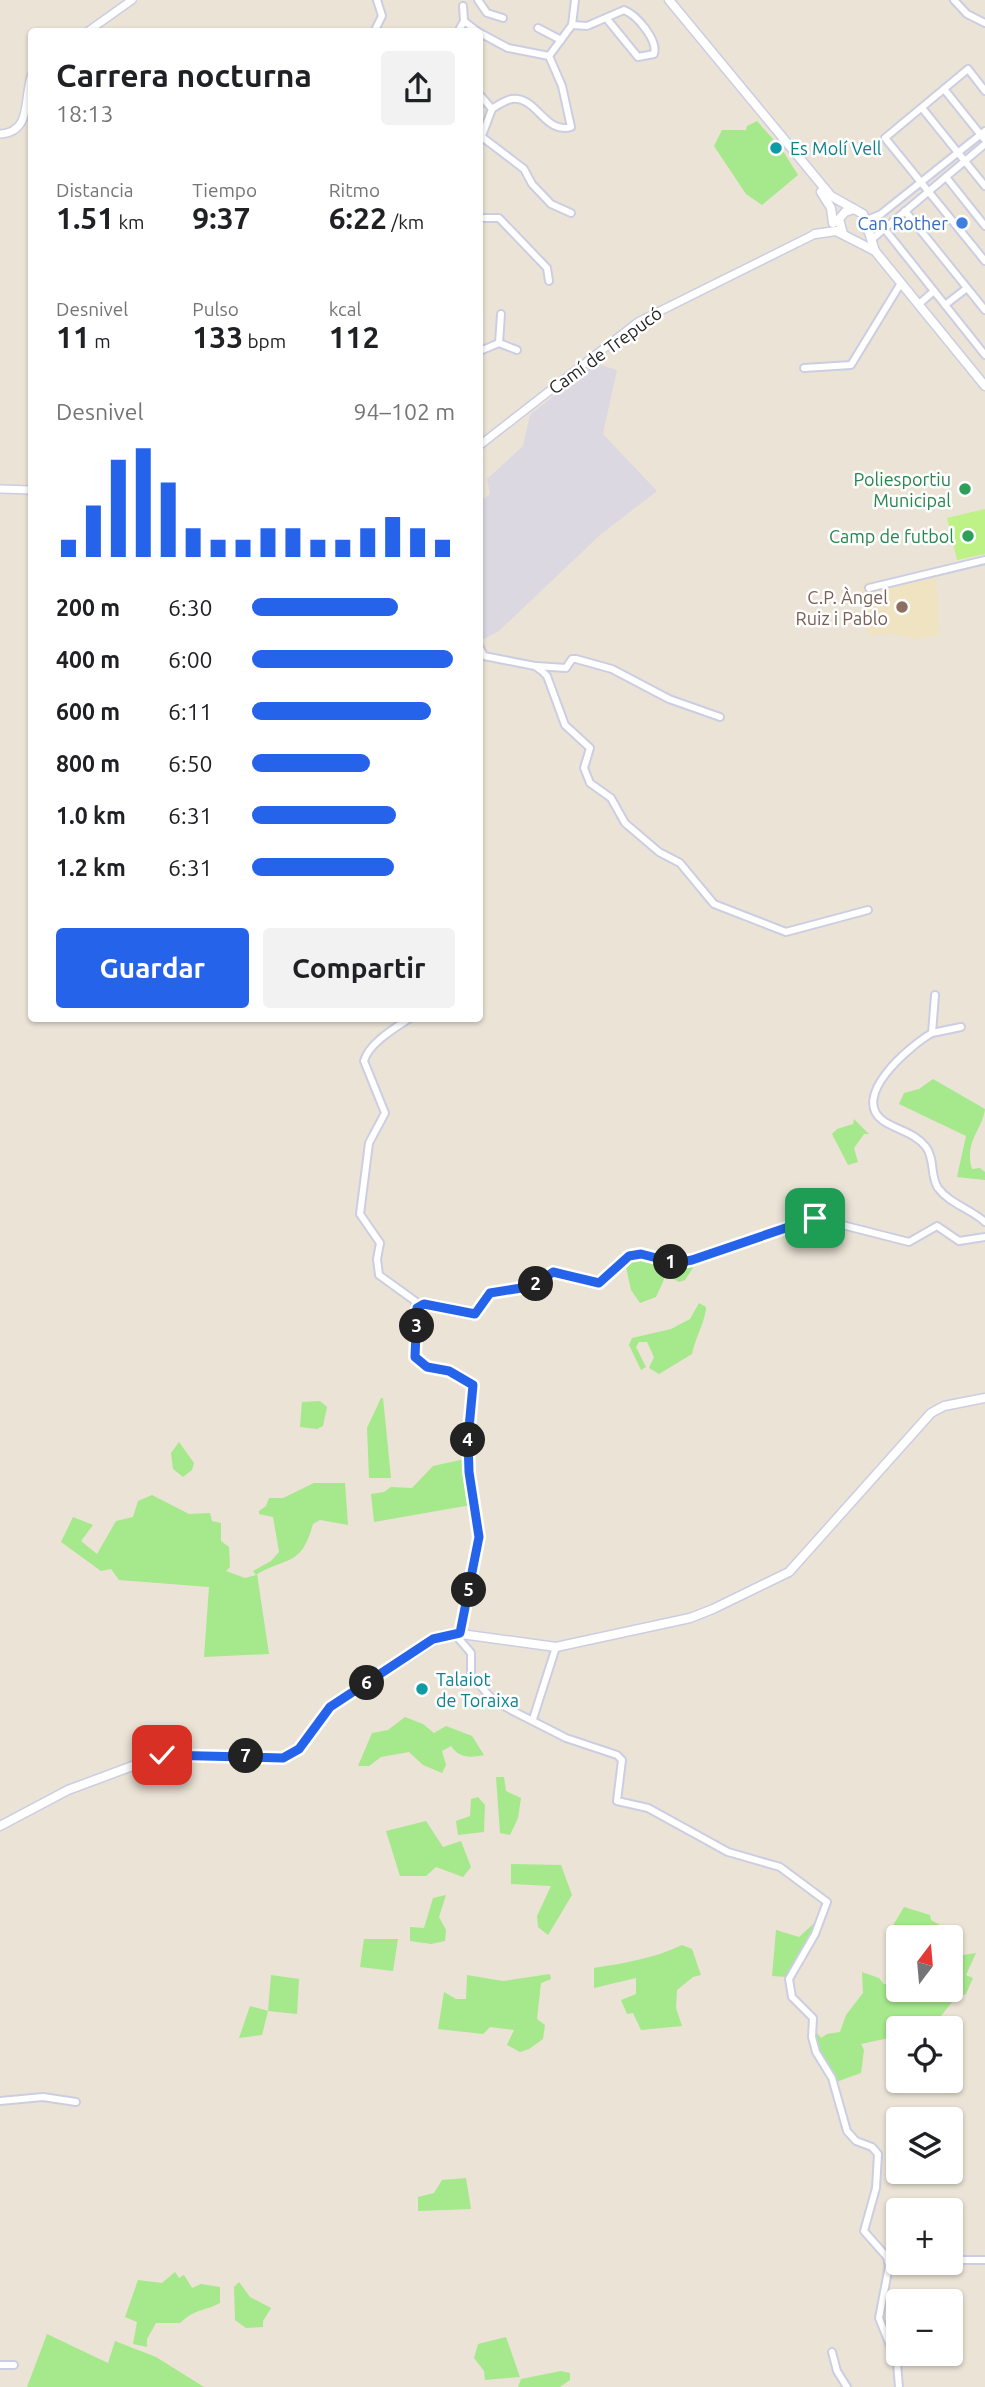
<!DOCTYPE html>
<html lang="es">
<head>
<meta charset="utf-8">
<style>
  body { margin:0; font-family:Ubuntu,sans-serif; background:#f2f2f2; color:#202124; height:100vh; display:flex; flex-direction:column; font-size:26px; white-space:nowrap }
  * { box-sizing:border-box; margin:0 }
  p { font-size:23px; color:#757577 }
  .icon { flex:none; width:38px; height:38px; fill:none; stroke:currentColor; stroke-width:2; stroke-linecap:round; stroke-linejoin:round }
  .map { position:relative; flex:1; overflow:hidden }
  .panel { position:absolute; left:28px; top:28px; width:455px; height:994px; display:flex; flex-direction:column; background:#fff; border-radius:7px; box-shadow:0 2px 5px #0004 }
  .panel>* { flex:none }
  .needle { width:46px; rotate:16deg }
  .buttons { position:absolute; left:886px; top:1925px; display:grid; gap:14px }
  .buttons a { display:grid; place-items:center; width:77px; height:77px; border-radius:7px; background:#fff; box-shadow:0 2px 5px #0004; font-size:35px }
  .pin { position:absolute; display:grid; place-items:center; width:60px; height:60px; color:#fff; margin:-30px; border-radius:14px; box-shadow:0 4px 10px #0006 }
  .km { position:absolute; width:35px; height:35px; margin:-18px; border-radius:50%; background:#222; color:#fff; font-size:19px; line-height:35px; text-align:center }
  .round { display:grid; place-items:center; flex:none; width:74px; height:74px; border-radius:7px; background:#f2f2f2 }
  .summary { display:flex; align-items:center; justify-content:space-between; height:119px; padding:0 28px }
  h1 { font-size:32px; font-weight:700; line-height:52px }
  .stats { display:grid; grid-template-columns:repeat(3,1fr); gap:10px; height:119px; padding:7px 28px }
  .stats div { display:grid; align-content:center }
  .stats b { font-size:30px; font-weight:700 }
  .stats small { font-size:19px; font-weight:400 }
  .stats p { font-size:19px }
  .chart { height:196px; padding:14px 28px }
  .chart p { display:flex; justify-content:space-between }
  .chart svg { width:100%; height:126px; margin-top:7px; stroke:#2563eb; stroke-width:6 }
  .action { display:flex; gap:14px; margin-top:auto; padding:14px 28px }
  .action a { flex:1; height:80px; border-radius:7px; background:#2563eb; color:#fff; font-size:28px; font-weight:700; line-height:80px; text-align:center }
  .action a+a { background:#f2f2f2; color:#202124 }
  ul { padding:0 28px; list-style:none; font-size:23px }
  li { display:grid; grid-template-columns:112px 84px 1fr; align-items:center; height:52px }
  li i { height:18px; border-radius:9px; background:#2563eb }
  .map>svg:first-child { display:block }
  .industrial { fill:#dbd8e2 }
  .education { fill:#efe3c2 }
  .green { fill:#a6e88c }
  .pitch { fill:#bef186 }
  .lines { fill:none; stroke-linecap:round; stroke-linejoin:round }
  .minor-casing { stroke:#cbcee2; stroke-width:10 }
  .tertiary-casing { stroke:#cbcee2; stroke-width:10 }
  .secondary-casing { stroke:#cbcee2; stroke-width:11 }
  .minor { stroke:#fff; stroke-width:6 }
  .tertiary { stroke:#fff; stroke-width:7 }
  .secondary { stroke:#fff; stroke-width:8 }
  .route-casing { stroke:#fff; stroke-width:14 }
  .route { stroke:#2563eb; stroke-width:9 }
  .culture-dot { fill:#0f9aa8; stroke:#fff; stroke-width:2.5 }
  .shop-dot { fill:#3f7fe0; stroke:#fff; stroke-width:2.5 }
  .leisure-dot { fill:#2e9e5b; stroke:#fff; stroke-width:2.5 }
  .education-dot { fill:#8d6e63; stroke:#fff; stroke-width:2.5 }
  .labels { text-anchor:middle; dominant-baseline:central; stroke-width:5; stroke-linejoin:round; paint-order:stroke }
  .culture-label { font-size:18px; fill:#0d838f; stroke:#fff; text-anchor:start }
  .shop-label { font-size:18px; fill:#366cbe; stroke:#fff; text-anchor:end }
  .street-label { font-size:18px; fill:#262626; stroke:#fff }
  .leisure-label { font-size:18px; fill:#27864d; stroke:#fff; text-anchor:end }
  .education-label { font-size:18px; fill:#785e54; stroke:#fff; text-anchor:end }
</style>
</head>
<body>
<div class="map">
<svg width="985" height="2387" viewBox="0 0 985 2387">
  <rect width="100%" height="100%" fill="#ebe3d6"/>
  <path class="industrial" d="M 594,363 L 617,370 L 603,434 L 657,491 L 600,535 L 499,631 L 480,641 L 480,502 L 490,494 L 487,479 L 523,446 L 530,415 Z"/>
  <path class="education" d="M 936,568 L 939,635 L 916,639 L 894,634 L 868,635 L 861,586 L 870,580 L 876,582 Z"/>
  <g class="green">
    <path d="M 757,121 L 781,148 L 798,175 L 762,205 L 746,194 L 714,146 L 722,130 L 746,130 L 747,126 Z"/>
    <path d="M 933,1079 L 985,1109 C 982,1131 964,1141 972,1169 L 980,1168 L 985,1172 L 985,1180 L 957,1177 L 966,1136 L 899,1104 L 904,1093 L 919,1089 Z"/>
    <path d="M 854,1119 L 869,1134 L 864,1134 L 854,1148 L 858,1162 L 848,1165 L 832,1134 L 837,1129 L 853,1124 Z"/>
    <path d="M 641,1255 L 691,1262 L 693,1268 L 685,1280 L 679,1282 L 666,1275 L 656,1297 L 640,1303 L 631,1290 L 625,1263 Z"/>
    <path d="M 699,1303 L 706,1307 C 706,1319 695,1339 692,1354 L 659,1374 L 649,1368 L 654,1357 L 647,1342 L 639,1342 L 636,1347 L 646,1367 L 641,1370 L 629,1345 L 632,1338 L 671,1329 L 690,1319 Z"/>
    <path d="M 381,1398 L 383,1398 L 391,1478 L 369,1478 L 367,1428 Z"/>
    <path d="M 320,1401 L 327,1407 L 323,1426 L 317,1429 L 300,1427 L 302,1402 Z"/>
    <path d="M 179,1442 L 194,1463 L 192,1470 L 183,1477 L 173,1469 L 171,1453 Z"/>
    <path d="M 465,1459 L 471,1505 L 374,1522 L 371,1494 L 384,1492 L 391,1487 L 412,1488 L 433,1466 Z"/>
    <path d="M 314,1483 L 345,1483 L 348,1525 L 320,1520 L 313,1524 C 301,1566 290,1556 257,1574 L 269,1654 L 204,1657 L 209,1587 L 119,1580 L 111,1569 L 101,1571 L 61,1542 L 73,1517 L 93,1525 L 81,1541 L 97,1554 L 116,1521 L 133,1517 L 138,1501 L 152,1495 L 189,1514 L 210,1513 L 212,1521 L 221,1523 L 221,1541 L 229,1547 L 230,1567 L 226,1571 L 245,1578 L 256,1575 L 253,1571 L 271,1561 L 279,1552 L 273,1517 L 259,1514 L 259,1511 L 266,1506 L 269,1498 L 283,1498 Z"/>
    <path d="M 405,1717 L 423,1724 L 434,1733 L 446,1726 L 472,1736 L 484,1755 C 470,1758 459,1758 451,1746 L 442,1751 L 446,1765 L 442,1773 L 423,1765 L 409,1752 L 381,1757 L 369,1766 L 358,1766 L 372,1733 L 388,1730 Z"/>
    <path d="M 496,1777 L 504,1777 L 506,1791 L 521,1798 L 518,1818 L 510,1835 L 500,1833 Z"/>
    <path d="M 478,1797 L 485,1805 L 484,1832 L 458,1835 L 456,1821 L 470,1816 L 471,1799 Z"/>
    <path d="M 426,1821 L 443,1847 L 461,1841 L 471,1867 L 463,1877 L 436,1867 L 426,1876 L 400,1876 L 386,1831 Z"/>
    <path d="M 511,1864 L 561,1865 L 572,1895 L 548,1935 L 538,1927 L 537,1916 L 551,1886 L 511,1884 Z"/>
    <path d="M 446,1895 L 439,1917 L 446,1930 L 445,1941 L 431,1944 L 410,1941 L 410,1927 L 424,1928 L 433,1898 Z"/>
    <path d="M 904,1907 L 930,1915 L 931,1920 L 949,1930 L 947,1937 L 898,1937 L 898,1964 L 889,1932 Z"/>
    <path d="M 821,1917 L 788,1977 L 772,1976 L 776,1930 L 799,1937 Z"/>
    <path d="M 364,1939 L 398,1939 L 393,1971 L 360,1967 Z"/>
    <path d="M 682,1945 L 692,1949 L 701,1975 L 693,1977 L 677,1990 L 676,2008 L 682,2026 L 641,2030 L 633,2013 L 627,2014 L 621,2000 L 636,1994 L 636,1978 L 594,1988 L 594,1968 C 625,1963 655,1958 682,1945 Z"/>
    <path d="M 976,1953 L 966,1975 L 973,1978 L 966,1994 L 953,2001 L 931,2028 L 898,2028 L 898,2036 L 861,2044 L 864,2050 L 861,2073 L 836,2082 L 816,2047 L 815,2031 L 821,2038 L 827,2034 L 840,2032 L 846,2015 L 863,1993 L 862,1972 L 879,1978 L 884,1984 L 898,1984 L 898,1990 L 950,1990 L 950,1957 Z"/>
    <path d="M 550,1974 L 551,1979 L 541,1983 L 537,2019 L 545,2025 L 543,2039 L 529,2049 L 520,2052 L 507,2045 L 514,2030 L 490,2027 L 483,2034 L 438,2029 L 444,1992 L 456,1999 L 466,1999 L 467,1975 L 503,1981 Z"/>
    <path d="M 271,1975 L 299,1979 L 297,2014 L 268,2011 L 262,2035 L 239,2038 L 250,2006 L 268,2011 Z"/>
    <path d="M 466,2178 L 471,2209 L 418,2211 L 418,2197 L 434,2193 L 442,2180 Z"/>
    <path d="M 175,2272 L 179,2278 L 184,2275 L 192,2288 L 201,2284 L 220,2287 L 220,2303 C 203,2312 196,2308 180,2323 L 156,2323 L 147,2339 L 147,2347 L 133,2344 L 137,2322 L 125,2317 L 138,2280 L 162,2283 Z"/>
    <path d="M 239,2282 L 250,2297 L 271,2308 L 263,2321 L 263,2327 L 246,2328 L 235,2320 L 234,2287 Z"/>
    <path d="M 47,2334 L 108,2363 L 115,2341 L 156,2357 L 204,2387 L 27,2387 Z"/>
    <path d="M 506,2337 L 520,2377 L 485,2380 L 484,2371 L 474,2358 L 478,2344 Z"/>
    <path d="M 561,2371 L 570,2373 L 570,2380 L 560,2387 L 518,2387 L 521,2379 Z"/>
  </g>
  <path class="pitch" d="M 985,509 L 985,554 L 957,560 L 947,518 Z"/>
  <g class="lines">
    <defs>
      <g id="minor">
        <path d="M 478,0 L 487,13 L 503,18"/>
        <path d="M 954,0 L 967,14 L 985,23"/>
        <path d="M 464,21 L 478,32"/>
        <path d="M 572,25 L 587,26 L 624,10 C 637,15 658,40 654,54 L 638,57 L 607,19"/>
        <path d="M 538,28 L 561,40"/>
        <path d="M 374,32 L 382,16 L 377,0"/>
        <path d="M 458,32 L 464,21 L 463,6"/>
        <path d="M 480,33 L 508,48 L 549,56 L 562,86 L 571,127 C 545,135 537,96 512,99 C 505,100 498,105 492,109"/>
        <path d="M 549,56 L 572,25 L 575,0"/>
        <path d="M 944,89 L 985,140"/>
        <path d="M 985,91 L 968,69 L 885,138 L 985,261"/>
        <path d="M 480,95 L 492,109 L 480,141"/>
        <path d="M 922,108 L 985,186"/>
        <path d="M 482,137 L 524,169 L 532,184 L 551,204 L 571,213"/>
        <path d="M 946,177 L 985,226"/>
        <path d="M 905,211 L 985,310"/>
        <path d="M 480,218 L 499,218 L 547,268 L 549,281"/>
        <path d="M 867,220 L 881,214 L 985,131"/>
        <path d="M 866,230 L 883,227 L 985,355"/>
        <path d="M 871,240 L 985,144"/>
        <path d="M 919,304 L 934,291"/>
        <path d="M 945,305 L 967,288"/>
        <path d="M 499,343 L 517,350"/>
        <path d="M 480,351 L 499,343 L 501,314"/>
        <path d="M 804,368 L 851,365 L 901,283"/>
        <path d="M 869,588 L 985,560"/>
        <path d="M 480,648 L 484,656 L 535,666 L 542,671 L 547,676 L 565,725 L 590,748 L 584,768 L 590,783 L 611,798 L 625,823 L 659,852 L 680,863 L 714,904 L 786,932 L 868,910"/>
        <path d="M 536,666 L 566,668 L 572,659 L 576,659 L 612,669 L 669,699 L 720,717"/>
        <path d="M 935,995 L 932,1033 C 911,1045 847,1098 885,1122 C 900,1131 915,1133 926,1147 C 935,1159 930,1176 938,1188 C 950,1204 971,1209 985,1222"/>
        <path d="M 410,1018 C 395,1028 369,1043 364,1061 L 385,1113 L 369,1143 L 360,1214 L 380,1243 L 377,1259 L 379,1275 L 415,1301 L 415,1357 L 427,1367 L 449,1371 L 473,1385 L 469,1472 L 479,1537 L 460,1633"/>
        <path d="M 932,1033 L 961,1027"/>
        <path d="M 417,1308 L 423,1304 L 475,1314 L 490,1293 L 534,1286 L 553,1272 L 599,1283 L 629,1256 L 641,1254 L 676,1263 L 692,1260 L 815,1218 L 909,1242 L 937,1226 L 959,1241 L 985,1237"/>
        <path d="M 454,1633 L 471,1653 L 471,1675 L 493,1700 L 511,1710 L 566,1738 L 617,1755 L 622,1760 L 617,1801 L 648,1808 L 728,1852 L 780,1867 L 827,1902 L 815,1934 L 789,1979 L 792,1997 L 813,2018 L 812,2037 L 816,2052 L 832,2078 L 847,2131 L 856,2141 L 872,2147 L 878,2154 L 876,2188 L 864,2231 L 887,2257 L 889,2266 L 879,2318 L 897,2363 L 899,2387"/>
        <path d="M 533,1719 L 556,1647"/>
        <path d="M 0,2101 L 43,2097 L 76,2102"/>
        <path d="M 887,2257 L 898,2258"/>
        <path d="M 950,2260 L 985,2260"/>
        <path d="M 832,2352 L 837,2371 L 847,2387"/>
        <path d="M 0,2365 L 14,2365"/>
      </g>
      <g id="tertiary">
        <path d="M 87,32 L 132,0"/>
        <path d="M 0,134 C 33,132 23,97 32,74"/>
        <path d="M 480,445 L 638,322 L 815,234"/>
        <path d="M 0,489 L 32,490"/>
      </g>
      <g id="secondary">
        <path d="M 669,0 L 831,196 L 863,214 L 875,251"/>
        <path d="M 821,192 L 831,208 L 833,223"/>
        <path d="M 815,234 L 836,231 L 875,251 L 985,386"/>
        <path d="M 843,234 L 839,219 L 845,212 L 854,209"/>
        <path d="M 0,1826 L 68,1790 L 162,1755 L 283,1758 L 299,1749 L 330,1707 L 443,1635 L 454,1633 L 556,1647 L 690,1618 L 713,1609 L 789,1572 L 931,1413 L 944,1406 L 985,1398"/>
      </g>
    </defs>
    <use href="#minor" class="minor-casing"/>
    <use href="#tertiary" class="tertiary-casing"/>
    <use href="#secondary" class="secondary-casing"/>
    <use href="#minor" class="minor"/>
    <use href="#tertiary" class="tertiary"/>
    <use href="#secondary" class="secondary"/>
  </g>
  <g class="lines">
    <defs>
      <path id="route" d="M 162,1755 L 283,1758 L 299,1749 L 330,1707 L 433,1639 L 460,1633 L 479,1537 L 469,1472 L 468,1439 L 473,1385 L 449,1371 L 427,1367 L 415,1357 L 417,1308 L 424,1304 L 475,1314 L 490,1293 L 534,1286 L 553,1272 L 599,1283 L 629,1256 L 641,1254 L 676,1263 L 692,1260 L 815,1218"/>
    </defs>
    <use href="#route" class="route-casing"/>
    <use href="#route" class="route"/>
  </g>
  <g class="culture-dot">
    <circle cx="776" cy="148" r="7"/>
    <circle cx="422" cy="1689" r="7"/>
  </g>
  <circle class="shop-dot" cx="962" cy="223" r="7"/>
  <g class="leisure-dot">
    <circle cx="965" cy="489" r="7"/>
    <circle cx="968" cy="536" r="7"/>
  </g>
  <circle class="education-dot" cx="902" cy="607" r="7"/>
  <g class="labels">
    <g class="culture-label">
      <text x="790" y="148">Es Molí Vell</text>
      <text x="436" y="1679">Talaiot<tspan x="436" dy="21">de Toraixa</tspan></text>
    </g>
    <g class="shop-label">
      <text x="948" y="223">Can Rother</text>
    </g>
    <g class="street-label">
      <text transform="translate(605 350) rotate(-36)">Camí de Trepucó</text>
    </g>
    <g class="leisure-label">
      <text x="951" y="479">Poliesportiu<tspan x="951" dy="21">Municipal</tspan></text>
      <text x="954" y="536">Camp de futbol</text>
    </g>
    <g class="education-label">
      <text x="888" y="597">C.P. Àngel<tspan x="888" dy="21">Ruiz i Pablo</tspan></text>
    </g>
  </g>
</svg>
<div class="buttons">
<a><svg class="needle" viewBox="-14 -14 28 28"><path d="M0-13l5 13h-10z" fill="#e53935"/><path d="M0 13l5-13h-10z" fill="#757577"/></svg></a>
<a><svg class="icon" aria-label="locate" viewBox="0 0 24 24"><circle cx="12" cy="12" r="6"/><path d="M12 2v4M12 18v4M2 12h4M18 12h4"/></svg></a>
<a><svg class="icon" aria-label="layers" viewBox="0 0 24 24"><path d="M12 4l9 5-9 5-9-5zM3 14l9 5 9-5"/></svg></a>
<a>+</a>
<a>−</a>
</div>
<div class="pin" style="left:815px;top:1218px;background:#1e9e55"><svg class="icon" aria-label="arrive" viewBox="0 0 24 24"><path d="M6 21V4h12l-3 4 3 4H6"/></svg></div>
<div class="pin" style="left:162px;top:1755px;background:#d93025"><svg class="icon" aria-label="check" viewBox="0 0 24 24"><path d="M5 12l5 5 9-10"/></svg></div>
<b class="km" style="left:671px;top:1262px">1</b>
<b class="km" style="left:536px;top:1284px">2</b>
<b class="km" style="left:417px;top:1326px">3</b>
<b class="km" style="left:468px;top:1440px">4</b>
<b class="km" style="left:469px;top:1590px">5</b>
<b class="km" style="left:367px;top:1683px">6</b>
<b class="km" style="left:246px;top:1756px">7</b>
<section class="panel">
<div class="summary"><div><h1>Carrera nocturna</h1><p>18:13</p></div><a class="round"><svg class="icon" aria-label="share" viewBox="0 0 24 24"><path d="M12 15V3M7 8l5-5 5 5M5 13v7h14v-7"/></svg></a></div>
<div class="stats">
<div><p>Distancia</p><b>1.51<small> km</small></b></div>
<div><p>Tiempo</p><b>9:37</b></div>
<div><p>Ritmo</p><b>6:22<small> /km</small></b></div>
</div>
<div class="stats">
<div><p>Desnivel</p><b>11<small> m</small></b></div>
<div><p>Pulso</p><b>133<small> bpm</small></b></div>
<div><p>kcal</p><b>112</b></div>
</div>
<div class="chart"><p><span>Desnivel</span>94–102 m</p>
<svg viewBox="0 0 160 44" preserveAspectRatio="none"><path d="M5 44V38M15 44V26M25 44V10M35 44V6M45 44V18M55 44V34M65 44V38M75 44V38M85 44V34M95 44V34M105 44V38M115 44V38M125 44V34M135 44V30M145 44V34M155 44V38"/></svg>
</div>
<ul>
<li><b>200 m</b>6:30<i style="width:72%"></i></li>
<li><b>400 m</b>6:00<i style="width:99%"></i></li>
<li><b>600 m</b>6:11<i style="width:88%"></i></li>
<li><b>800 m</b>6:50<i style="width:58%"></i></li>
<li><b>1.0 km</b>6:31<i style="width:71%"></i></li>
<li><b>1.2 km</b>6:31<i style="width:70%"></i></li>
</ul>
<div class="action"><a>Guardar</a><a>Compartir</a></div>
</section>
</div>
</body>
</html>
